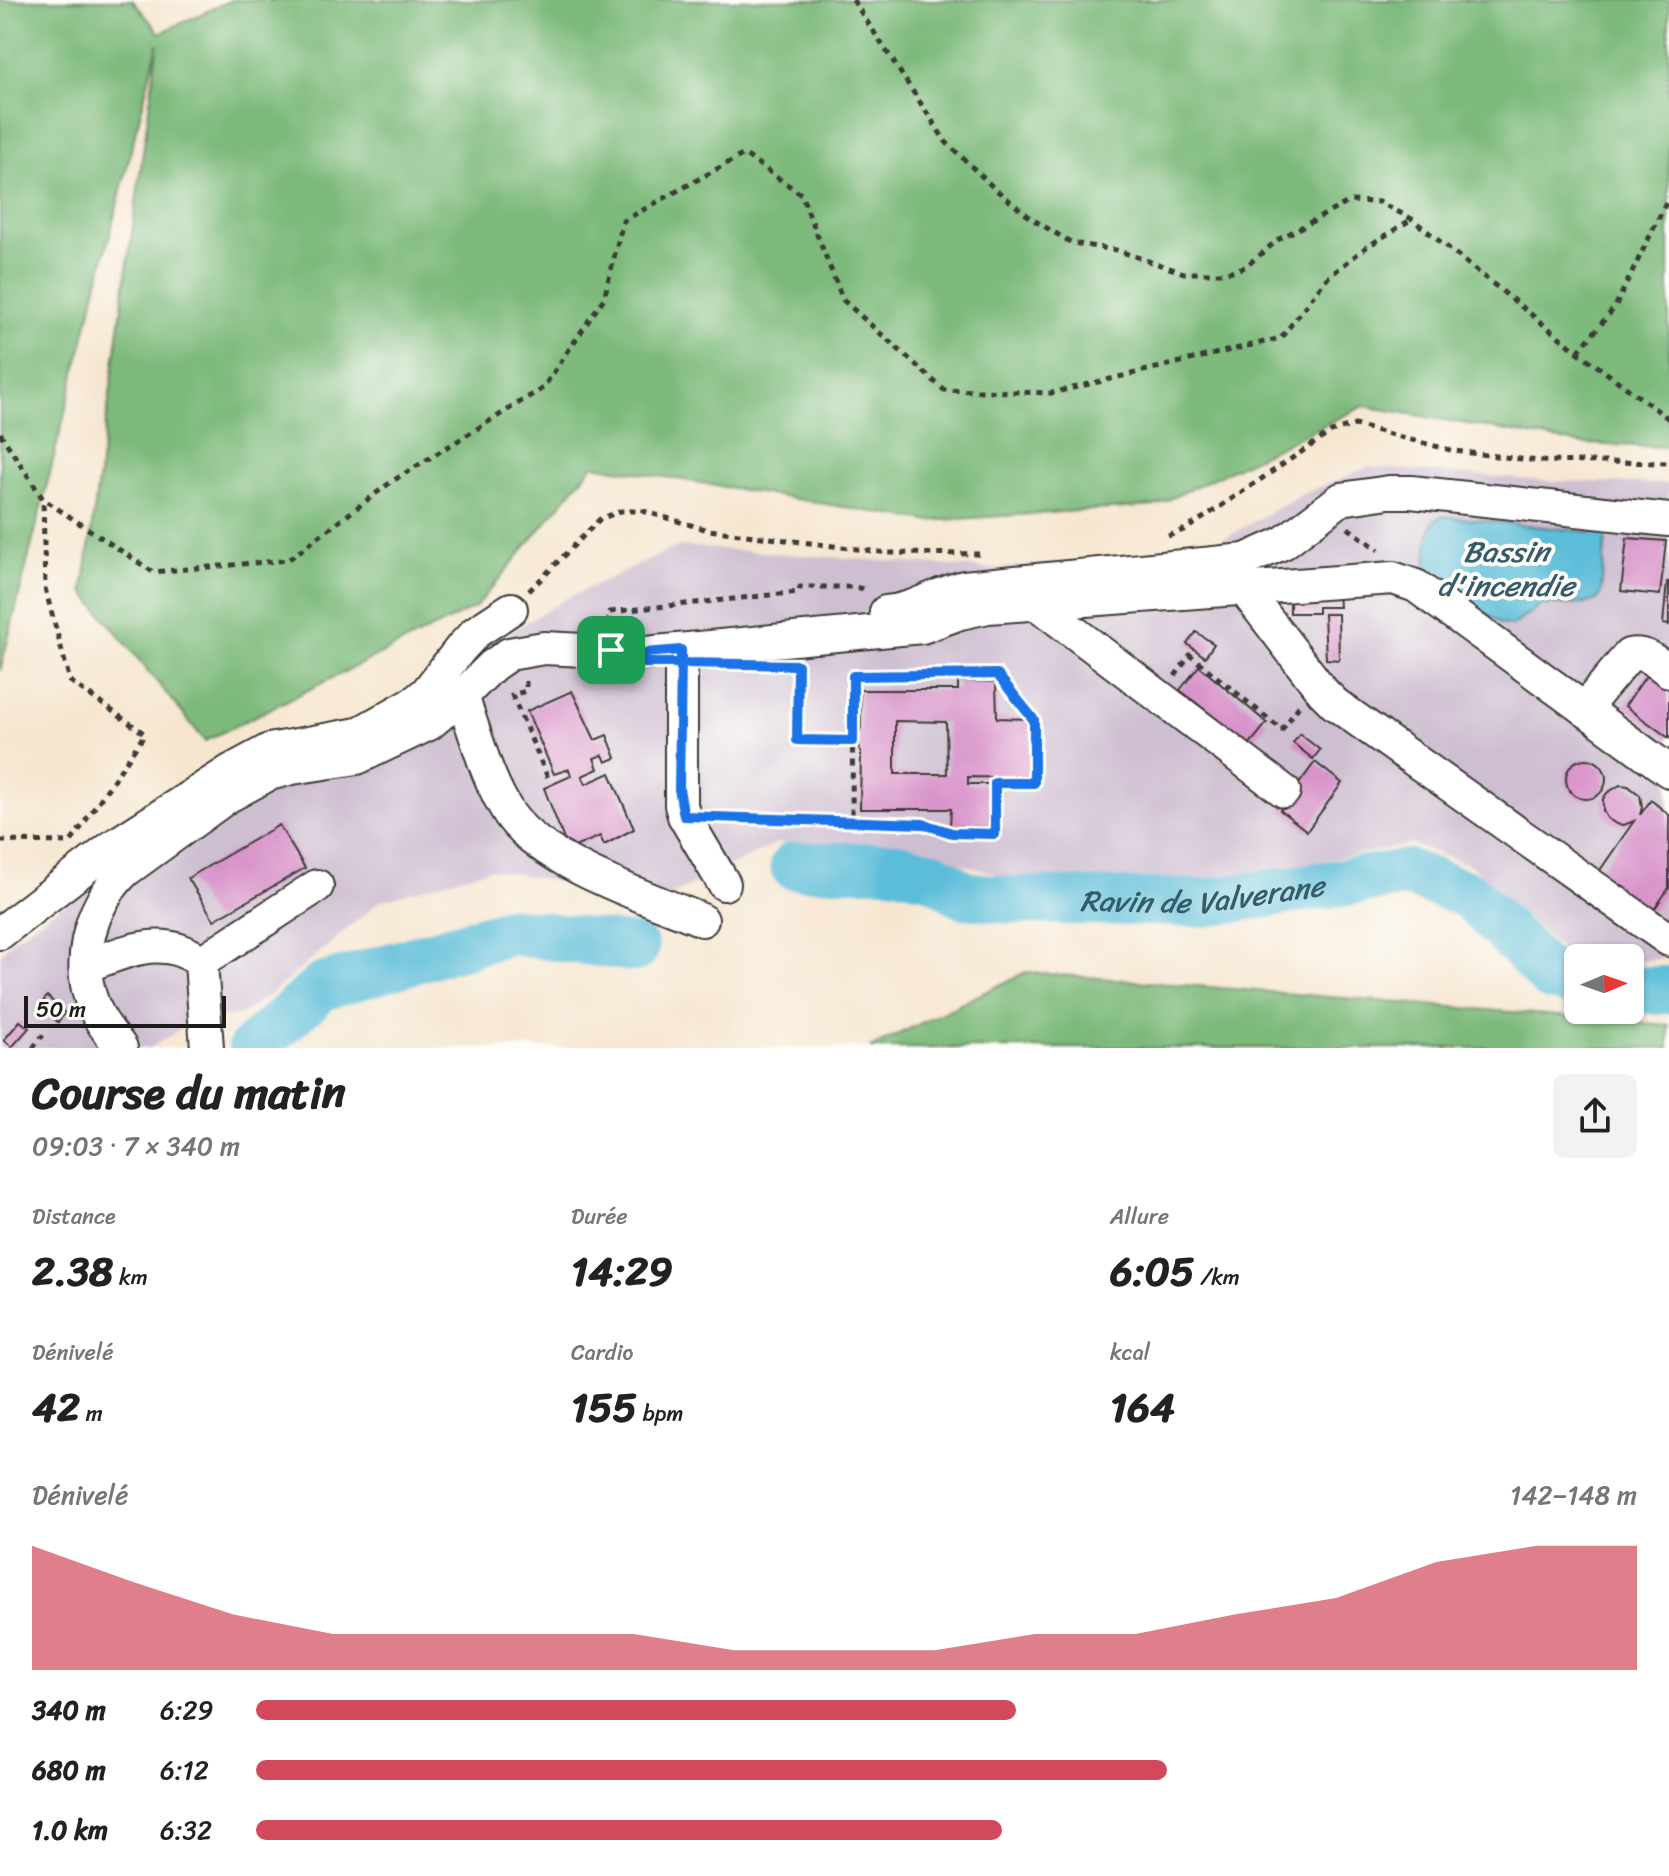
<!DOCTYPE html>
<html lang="fr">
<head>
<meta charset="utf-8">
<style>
  body { margin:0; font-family:Sriracha,sans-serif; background:#f2f2f2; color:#222; height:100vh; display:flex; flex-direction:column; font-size:30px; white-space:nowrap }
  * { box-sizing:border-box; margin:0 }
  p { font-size:26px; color:#767676 }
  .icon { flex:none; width:44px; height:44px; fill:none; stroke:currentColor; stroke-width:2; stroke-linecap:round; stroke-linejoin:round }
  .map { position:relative; height:1048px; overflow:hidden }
  .details { display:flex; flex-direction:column; background:#fff; flex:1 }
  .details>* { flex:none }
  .needle { width:52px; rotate:88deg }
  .fabs { position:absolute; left:1564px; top:944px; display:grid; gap:16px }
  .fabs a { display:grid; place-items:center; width:80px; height:80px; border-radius:12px; background:#fff; box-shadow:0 2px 6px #0004; font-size:40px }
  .scale { position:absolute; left:24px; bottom:20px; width:202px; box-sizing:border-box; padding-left:8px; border:4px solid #1c1c1c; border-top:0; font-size:22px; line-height:28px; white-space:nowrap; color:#1c1c1c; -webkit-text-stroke:6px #fdfcf7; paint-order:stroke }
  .pin { position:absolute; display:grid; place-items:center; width:68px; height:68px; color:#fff; margin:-34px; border-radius:16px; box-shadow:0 4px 12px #0006 }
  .round { display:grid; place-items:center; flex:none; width:84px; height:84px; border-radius:12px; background:#f2f2f2 }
  .overview { display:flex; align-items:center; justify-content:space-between; height:136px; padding:0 32px }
  h1 { font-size:44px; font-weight:800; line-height:60px }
  .metrics { display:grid; grid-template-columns:repeat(3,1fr); gap:12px; height:136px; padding:8px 32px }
  .metrics div { display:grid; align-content:center }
  .metrics b { font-size:40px; font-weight:800 }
  .metrics small { font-size:22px; font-weight:400 }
  .metrics p { font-size:22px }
  .chart { height:224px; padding:16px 32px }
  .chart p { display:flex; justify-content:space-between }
  .chart svg { width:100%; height:144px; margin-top:8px; fill:#d1495b; opacity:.7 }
  ul { padding:0 32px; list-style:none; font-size:26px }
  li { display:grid; grid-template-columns:128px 96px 1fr; align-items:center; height:60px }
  li i { height:20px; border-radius:10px; background:#d1495b }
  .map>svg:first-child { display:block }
  .industrial { fill:#cebed1 }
  .forest { fill:#7bb97a; stroke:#4c6a4b; stroke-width:2 }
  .water { fill:#5bbdd9; stroke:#3c6c7a; stroke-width:2 }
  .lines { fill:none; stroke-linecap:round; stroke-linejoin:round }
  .river { stroke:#5bbdd9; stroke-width:48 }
  .building { fill:#d893ca; fill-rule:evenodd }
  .minor-casing { stroke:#3d3a37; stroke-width:36 }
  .path { stroke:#3d3a37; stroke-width:5; stroke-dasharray:6 6; stroke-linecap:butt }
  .minor { stroke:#fff; stroke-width:32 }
  .route-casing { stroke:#fff; stroke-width:16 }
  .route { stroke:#1a73e8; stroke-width:10 }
  .labels { text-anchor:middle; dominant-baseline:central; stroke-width:8; stroke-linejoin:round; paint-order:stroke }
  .water-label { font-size:30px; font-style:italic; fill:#355c68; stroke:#fdfcf7 }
</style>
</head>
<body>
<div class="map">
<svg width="1669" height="1048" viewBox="0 0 1669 1048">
  <rect width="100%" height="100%" fill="#fdfcf7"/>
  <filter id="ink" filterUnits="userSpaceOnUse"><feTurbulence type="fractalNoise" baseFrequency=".0125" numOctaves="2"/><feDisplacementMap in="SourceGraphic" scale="16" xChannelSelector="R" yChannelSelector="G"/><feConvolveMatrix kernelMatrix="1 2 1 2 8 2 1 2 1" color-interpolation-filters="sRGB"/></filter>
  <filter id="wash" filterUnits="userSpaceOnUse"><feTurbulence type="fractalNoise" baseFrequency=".006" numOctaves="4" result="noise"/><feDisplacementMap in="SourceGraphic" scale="32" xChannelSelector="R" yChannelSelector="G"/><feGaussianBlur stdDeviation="1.8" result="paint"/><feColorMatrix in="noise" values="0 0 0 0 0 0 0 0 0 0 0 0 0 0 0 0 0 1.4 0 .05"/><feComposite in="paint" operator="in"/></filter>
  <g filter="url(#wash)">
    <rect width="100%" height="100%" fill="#f6e6d0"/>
    <path class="industrial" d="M 1368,467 L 1547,481 L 1669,484 L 1669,957 L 1630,963 L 1630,958 L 1578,958 L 1578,965 L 1470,865 L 1411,844 L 1223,881 L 1019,881 L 895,844 L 777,843 L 666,898 L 654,921 L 564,883 L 489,869 L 380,901 L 271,994 L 240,1015 L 195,1020 L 150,1048 L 0,1048 L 0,955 L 11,941 L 81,892 L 169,823 L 350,749 L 472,668 L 494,642 L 569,597 L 679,546 L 992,569 L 1206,549 L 1298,496 Z"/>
    <g class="forest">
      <path d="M 0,0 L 132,0 L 160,33 L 231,0 L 1669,0 L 1669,447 L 1582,444 L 1364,406 L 1155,506 L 927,521 L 593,465 L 476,607 L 205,741 L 83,591 L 158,43 L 0,671 Z"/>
      <path d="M 1026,972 L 1669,1025 L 1669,1048 L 870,1048 Z"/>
    </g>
    <path class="water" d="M 1442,516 L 1606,534 L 1601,593 L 1597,600 L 1583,604 L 1541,605 L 1512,626 L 1501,624 L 1426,567 C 1428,549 1424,525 1442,516 Z"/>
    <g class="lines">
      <g class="river">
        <path id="s1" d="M 794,866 L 892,866 L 933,875 L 964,895 L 1009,900 L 1203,903 L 1408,873 L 1469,895 L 1551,977 L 1578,984"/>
        <path d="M 1630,990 L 1669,990"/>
        <path d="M 252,1048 L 322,987 L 511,931 L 635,948"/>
      </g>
    </g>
    <g id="blocks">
      <g class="building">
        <path d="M 1627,538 L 1666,541 L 1660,595 L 1621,591 Z"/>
        <path d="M 1667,582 L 1669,582 L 1669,625 L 1663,624 Z"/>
        <path d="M 1311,593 L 1338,594 L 1339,607 L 1318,607 L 1318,613 L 1290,613 L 1290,601 L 1311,601 Z"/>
        <path d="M 1324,614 L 1338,614 L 1339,660 L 1326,659 Z"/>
        <path d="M 1196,632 L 1214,644 L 1205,657 L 1187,644 Z"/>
        <path d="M 1199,666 L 1267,723 L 1249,745 L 1180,690 Z"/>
        <path d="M 1650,670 L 1669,684 L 1669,738 L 1625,706 Z"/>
        <path d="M 958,681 L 996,682 L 997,718 L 1030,719 L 1029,778 L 968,777 L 968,784 L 990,784 L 988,827 L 950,826 L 951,809 L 860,809 L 861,753 L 856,740 L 861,728 L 860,690 L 958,690 ZM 895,721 L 946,722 L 947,774 L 895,774 Z"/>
        <path d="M 572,691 L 595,740 L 607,735 L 616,758 L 606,762 L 603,755 L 594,758 L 598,769 L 582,776 L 586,784 L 610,773 L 634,829 L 604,845 L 600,836 L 568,850 L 544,788 L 571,776 L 569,769 L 554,774 L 527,711 Z"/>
        <path d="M 1300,734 L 1320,750 L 1313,759 L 1293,743 Z"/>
        <circle cx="1586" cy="779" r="20"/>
        <path d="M 1315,762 L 1342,783 L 1307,831 L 1280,810 Z"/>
        <path d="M 1620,785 L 1628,786 L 1640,795 L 1642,807 L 1640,815 L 1651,800 L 1669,815 L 1669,888 L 1650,915 L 1596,876 L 1634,821 L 1624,825 L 1616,824 L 1607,818 L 1603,811 L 1603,799 L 1607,793 Z"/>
        <path d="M 279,825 L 305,868 L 214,920 L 188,878 Z"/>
        <path d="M 47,996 L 65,1013 L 58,1022 L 40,1006 Z"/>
        <path d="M 20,1021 L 29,1028 L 12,1047 L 4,1040 Z"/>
      </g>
    </g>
  </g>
  <g filter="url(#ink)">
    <use href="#blocks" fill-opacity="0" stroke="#3d3a37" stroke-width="2"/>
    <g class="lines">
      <defs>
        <g id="minor">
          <path d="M 1244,589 L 1323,692 L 1335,704 L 1669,940"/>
          <path d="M 1037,604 L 1284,791"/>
          <path d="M 886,612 C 917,609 935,594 964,587 L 1245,560 L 1283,543 L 1341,499 L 1389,492 L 1411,492 L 1669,520"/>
          <path d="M 681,650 L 681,805 L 684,816 L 724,884"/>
          <path d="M 462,696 C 476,735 487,781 510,815 C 544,864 647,897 702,920"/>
          <path d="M 1584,709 L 1629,655 C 1645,651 1656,662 1669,671"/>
          <path d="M 0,933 L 112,847 L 232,770 L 269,750 L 358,734 L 415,702 L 426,693 L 461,648 L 476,632 L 511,609"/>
          <path d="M 201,962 L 317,886"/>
          <path d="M 86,966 C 124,952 165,932 201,962 L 207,1048"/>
          <path d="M 121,1048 C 114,1038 105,1028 99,1017 C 72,970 88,907 125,871 L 227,797 L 269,774 L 292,768 L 357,758 L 429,724 L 462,696 L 492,666 L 509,654 L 544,648 L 645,653 L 922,627 L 960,613 L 988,607 L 1393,578 L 1416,586 L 1669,771"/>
        </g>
      </defs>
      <use href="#minor" class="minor-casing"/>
      <g class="path">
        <path d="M 272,0 L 285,0"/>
        <path d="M 853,0 L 946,142 L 995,189 L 1032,219 L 1072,243 L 1116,250 L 1184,273 L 1225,273 L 1245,267 L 1279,239 L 1350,201 L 1379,202 L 1412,219 L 1578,352 L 1669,419"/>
        <path d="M 1578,352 L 1615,307 L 1669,197"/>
        <path d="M 0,433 L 43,499 L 153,572 L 288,560 L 391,482 L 543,388 L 604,298 L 623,221 L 744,154 L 801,194 L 843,300 L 944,390 L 1052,393 L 1281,338 L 1326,279 L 1365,248 L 1412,219"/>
        <path d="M 1348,528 L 1379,550"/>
        <path d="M 1168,536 L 1186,529 L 1218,508 L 1331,432 L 1355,425 L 1454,451 L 1538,461 L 1669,463"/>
        <path d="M 529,591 L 600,519 L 621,511 L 643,511 L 708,530 L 888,553 L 979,554"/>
        <path d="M 608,624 L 610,612 L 799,592 L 800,587 L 855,587 L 867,590"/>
        <path d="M 798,667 L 797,740 L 853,741"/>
        <path d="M 1175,676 L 1190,655 L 1282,730 L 1299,706"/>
        <path d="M 526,681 L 526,691 L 512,695 L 548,778"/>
        <path d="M 717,817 L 923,824 L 952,833 L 995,834 L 995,783 L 1034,783 L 1034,720 L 997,674 L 853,676 L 852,822"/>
        <path d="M 0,841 L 71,842 L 145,734 L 70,681 L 45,588 L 43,499"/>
        <path d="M 33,1048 L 43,1035"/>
      </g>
      <use href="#minor" class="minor"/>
    </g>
  </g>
  <g class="lines" filter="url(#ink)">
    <defs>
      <path id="route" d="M 611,650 L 591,651 L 583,663 L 681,663 L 679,789 L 684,816 L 923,824 L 952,833 L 995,834 L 995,783 L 1034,783 L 1034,720 L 997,674 L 853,676 L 853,741 L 797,740 L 798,665 L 681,663 L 681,650 L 645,653 L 611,650"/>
    </defs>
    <use href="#route" class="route-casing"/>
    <use href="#route" class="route"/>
  </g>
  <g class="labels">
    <g class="water-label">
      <text x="1506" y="552">Bassin<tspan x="1506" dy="34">d'incendie</tspan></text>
      <text stroke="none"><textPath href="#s1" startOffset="416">Ravin de Valverane</textPath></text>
    </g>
  </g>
</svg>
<div class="fabs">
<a><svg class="needle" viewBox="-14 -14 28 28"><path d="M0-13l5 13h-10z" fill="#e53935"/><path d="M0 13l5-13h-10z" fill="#767676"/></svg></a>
</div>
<div class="scale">50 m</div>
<div class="pin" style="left:611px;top:650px;background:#1e9e55"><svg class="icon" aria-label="arrive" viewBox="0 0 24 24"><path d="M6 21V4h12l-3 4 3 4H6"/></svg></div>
</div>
<section class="details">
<div class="overview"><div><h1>Course du matin</h1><p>09:03 · 7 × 340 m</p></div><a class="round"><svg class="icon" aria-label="share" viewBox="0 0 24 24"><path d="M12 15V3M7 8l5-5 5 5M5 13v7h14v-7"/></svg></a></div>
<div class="metrics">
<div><p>Distance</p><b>2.38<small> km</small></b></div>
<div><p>Durée</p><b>14:29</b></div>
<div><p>Allure</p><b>6:05<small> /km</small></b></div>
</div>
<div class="metrics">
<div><p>Dénivelé</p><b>42<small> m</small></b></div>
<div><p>Cardio</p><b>155<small> bpm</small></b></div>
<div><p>kcal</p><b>164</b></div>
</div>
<div class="chart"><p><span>Dénivelé</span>142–148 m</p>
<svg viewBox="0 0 160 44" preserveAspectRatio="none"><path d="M0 44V6L10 17L20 27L30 33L40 33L50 33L60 33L70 38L80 38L90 38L100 33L110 33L120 27L130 22L140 11L150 6L160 6V44z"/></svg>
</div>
<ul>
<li><b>340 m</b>6:29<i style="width:55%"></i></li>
<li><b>680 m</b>6:12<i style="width:66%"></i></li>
<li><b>1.0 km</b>6:32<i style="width:54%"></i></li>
</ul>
</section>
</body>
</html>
